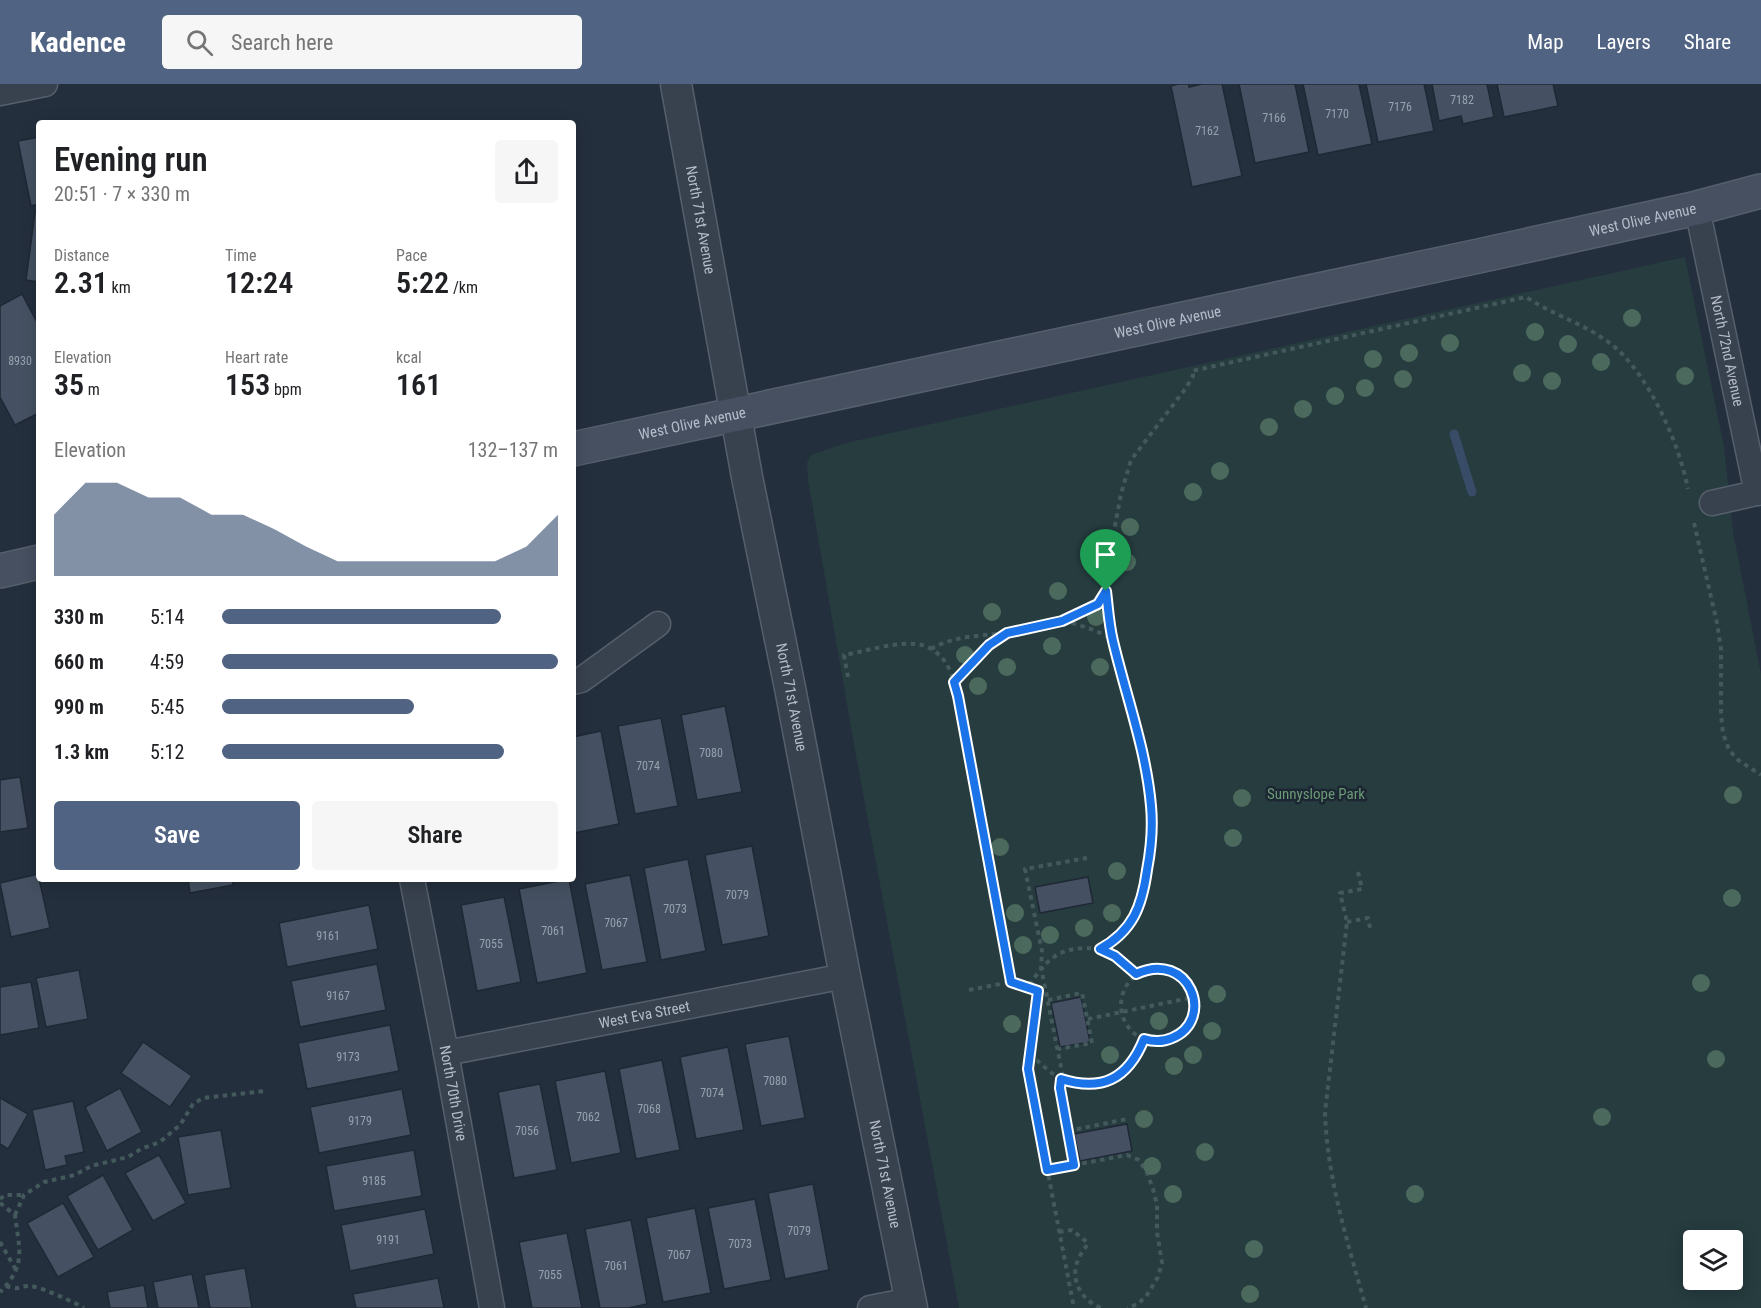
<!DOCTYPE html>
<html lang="en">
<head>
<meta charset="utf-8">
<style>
  body { margin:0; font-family:"Roboto Condensed",sans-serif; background:#f6f6f6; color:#202124; height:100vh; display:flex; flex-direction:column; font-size:22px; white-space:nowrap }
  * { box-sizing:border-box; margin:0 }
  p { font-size:20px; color:#757577 }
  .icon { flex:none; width:33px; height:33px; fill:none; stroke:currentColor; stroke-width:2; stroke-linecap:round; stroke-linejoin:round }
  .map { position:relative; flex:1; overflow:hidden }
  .panel { position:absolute; left:36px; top:36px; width:540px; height:762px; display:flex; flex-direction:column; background:#fff; border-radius:6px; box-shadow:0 3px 15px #0003 }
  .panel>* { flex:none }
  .tools { position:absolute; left:1683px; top:1146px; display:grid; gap:12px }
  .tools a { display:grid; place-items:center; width:60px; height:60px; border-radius:6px; background:#fff; box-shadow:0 3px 15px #0003; font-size:30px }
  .pin { position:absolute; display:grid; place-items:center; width:51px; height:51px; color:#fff; margin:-62px -26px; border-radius:50% 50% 50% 0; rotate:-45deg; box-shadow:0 0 6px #0007 }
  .pin .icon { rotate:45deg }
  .round { display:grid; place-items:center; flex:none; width:63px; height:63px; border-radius:6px; background:#f6f6f6 }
  .head { display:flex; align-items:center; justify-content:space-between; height:102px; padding:0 18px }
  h1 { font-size:33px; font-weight:600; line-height:45px }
  .figures { display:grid; grid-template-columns:repeat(3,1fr); gap:9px; height:102px; padding:6px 18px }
  .figures div { display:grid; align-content:center }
  .figures b { font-size:30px; font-weight:600 }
  .figures small { font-size:16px; font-weight:400 }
  .figures p { font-size:16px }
  .chart { height:168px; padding:12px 18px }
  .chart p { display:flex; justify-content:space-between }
  .chart svg { width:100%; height:108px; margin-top:6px; fill:#506383; opacity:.7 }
  .button { display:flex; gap:12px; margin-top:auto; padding:12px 18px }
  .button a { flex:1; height:69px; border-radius:6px; background:#506383; color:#fff; font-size:24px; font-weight:600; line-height:69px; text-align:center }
  .button a+a { background:#f6f6f6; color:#202124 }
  ul { padding:0 18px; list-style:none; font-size:20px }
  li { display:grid; grid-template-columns:96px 72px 1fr; align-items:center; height:45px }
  li i { height:15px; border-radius:8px; background:#506383 }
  header { display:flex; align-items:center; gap:36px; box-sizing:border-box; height:84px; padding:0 30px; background:#506383; color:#fff }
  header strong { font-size:28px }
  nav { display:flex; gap:33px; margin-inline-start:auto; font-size:21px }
  .search { width:420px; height:54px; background:#f6f6f6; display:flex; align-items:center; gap:15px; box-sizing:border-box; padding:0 21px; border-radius:6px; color:#757577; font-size:22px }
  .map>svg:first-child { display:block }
  .green { fill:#263c3f; fill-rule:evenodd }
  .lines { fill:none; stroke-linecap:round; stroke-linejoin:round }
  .stream { stroke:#394c67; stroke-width:9 }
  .building { fill:#455162; stroke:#1f2835; stroke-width:1.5 }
  .minor-casing { stroke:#565f6c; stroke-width:27 }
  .tertiary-casing { stroke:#565f6c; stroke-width:33 }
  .secondary-casing { stroke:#565f6c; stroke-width:36 }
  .path { stroke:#44595c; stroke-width:4; stroke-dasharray:4.5 4.5; stroke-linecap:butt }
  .minor { stroke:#38414e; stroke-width:24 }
  .tertiary { stroke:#38414e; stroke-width:30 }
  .secondary { stroke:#465061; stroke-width:33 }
  .tree { fill:#4b6a5d }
  .route-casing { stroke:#fff; stroke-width:12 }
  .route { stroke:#1a73e8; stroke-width:8 }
  .labels { text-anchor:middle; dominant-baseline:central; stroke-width:5; stroke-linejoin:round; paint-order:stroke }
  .number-label { font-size:12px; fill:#98a1af }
  .street-label { font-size:15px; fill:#b4bcc9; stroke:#1d2633 }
  .park-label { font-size:15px; fill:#6b9a76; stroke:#1d2633 }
</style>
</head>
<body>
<header>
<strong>Kadence</strong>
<div class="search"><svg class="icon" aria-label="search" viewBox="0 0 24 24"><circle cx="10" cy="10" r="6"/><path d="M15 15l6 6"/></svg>Search here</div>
<nav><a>Map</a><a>Layers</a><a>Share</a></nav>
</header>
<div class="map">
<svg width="1761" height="1224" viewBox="0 0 1761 1224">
  <rect width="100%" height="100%" fill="#242f3e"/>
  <path class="green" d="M 1685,173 L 1724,363 L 1733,448 L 1761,590 L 1761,1224 L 959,1224 L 855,666 L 808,396 L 807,379 L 811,371 L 846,359 ZM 1694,1156 L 1732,1156 L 1732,1196 L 1694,1196 Z"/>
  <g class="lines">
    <path class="stream" d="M 1454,350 L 1472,408"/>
  </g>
  <g class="building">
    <path d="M 1178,0 L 1189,0 L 1189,3 L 1202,0 L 1222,0 L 1242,92 L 1192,103 L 1171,2 Z"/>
    <path d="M 1239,0 L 1295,0 L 1309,68 L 1255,79 Z"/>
    <path d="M 1303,0 L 1359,0 L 1372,60 L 1318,71 Z"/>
    <path d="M 1366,0 L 1424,0 L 1434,47 L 1378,58 Z"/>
    <path d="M 1432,0 L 1487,0 L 1494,33 L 1463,40 L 1461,32 L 1439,37 Z"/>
    <path d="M 1497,0 L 1553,0 L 1558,22 L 1504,33 Z"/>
    <path d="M 39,53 L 39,120 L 31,122 L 18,57 Z"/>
    <path d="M 35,128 L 39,129 L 39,198 L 26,196 Z"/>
    <path d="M 22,210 L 39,242 L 39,329 L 15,341 L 0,313 L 0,222 Z"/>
    <path d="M 725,622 L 742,708 L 697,716 L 681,631 Z"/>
    <path d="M 661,634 L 678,722 L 635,730 L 618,642 Z"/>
    <path d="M 601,647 L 619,740 L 574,749 L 573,653 Z"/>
    <path d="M 20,693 L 28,744 L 0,748 L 0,696 Z"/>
    <path d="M 752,762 L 769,852 L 722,861 L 705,771 Z"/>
    <path d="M 688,775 L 706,867 L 661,876 L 644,784 Z"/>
    <path d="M 38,790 L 50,844 L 11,853 L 0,799 Z"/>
    <path d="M 630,791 L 647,878 L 602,886 L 585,800 Z"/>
    <path d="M 1088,793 L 1093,819 L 1040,829 L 1035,803 Z"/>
    <path d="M 188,795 L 232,795 L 233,801 L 190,809 Z"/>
    <path d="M 569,795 L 587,889 L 537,899 L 519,805 Z"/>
    <path d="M 504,813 L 521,898 L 477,907 L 461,821 Z"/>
    <path d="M 369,821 L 378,865 L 287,883 L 279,839 Z"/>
    <path d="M 377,880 L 386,926 L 300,943 L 291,897 Z"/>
    <path d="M 79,886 L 88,935 L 46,943 L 36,894 Z"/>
    <path d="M 31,898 L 39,944 L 0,951 L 0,903 Z"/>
    <path d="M 1081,913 L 1090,958 L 1060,963 L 1051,919 Z"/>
    <path d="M 390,941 L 399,987 L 307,1005 L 298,959 Z"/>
    <path d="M 789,952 L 805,1034 L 761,1042 L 745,960 Z"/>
    <path d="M 143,958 L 192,992 L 170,1023 L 121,989 Z"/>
    <path d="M 728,963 L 744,1046 L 696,1055 L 680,973 Z"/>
    <path d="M 662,976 L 680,1066 L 636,1075 L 619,985 Z"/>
    <path d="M 605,987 L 621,1069 L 571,1079 L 555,997 Z"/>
    <path d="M 540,1000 L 557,1086 L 514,1094 L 498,1008 Z"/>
    <path d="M 120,1004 L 142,1048 L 107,1067 L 85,1023 Z"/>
    <path d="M 402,1005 L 411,1051 L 319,1069 L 310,1023 Z"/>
    <path d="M 0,1014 L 28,1030 L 8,1065 L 0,1060 Z"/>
    <path d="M 73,1017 L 84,1068 L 65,1072 L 67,1081 L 45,1086 L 32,1026 Z"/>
    <path d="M 1127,1040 L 1132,1067 L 1080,1077 L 1074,1050 Z"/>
    <path d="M 221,1046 L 231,1104 L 188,1111 L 178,1053 Z"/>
    <path d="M 414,1066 L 422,1112 L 334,1127 L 326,1082 Z"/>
    <path d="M 159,1071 L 186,1119 L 153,1137 L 125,1089 Z"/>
    <path d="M 103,1091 L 133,1146 L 98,1166 L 67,1112 Z"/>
    <path d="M 813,1100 L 829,1186 L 785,1195 L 768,1109 Z"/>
    <path d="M 755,1115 L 771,1196 L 724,1205 L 708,1124 Z"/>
    <path d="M 63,1119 L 94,1173 L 58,1193 L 27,1139 Z"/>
    <path d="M 695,1124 L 711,1209 L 663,1218 L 646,1134 Z"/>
    <path d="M 425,1125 L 434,1170 L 350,1187 L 341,1141 Z"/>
    <path d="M 631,1136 L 647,1220 L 628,1224 L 600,1224 L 585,1145 Z"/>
    <path d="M 567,1149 L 582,1224 L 532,1224 L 519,1158 Z"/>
    <path d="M 245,1184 L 252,1224 L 210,1224 L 204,1191 Z"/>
    <path d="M 192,1190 L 199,1224 L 158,1224 L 153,1198 Z"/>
    <path d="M 438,1194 L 444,1224 L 356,1224 L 353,1210 Z"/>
    <path d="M 144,1201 L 148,1224 L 110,1224 L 107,1208 Z"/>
  </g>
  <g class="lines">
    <defs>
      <g id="minor">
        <path d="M 0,9 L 45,0"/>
        <path id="s1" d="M 1697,124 L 1757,409"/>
        <path d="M 1712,419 L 1761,408"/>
        <path d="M 573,598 L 581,596 L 658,540"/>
        <path id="s2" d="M 412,795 L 446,969 L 492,1224"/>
        <path id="s3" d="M 446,969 L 845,892"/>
        <path d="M 870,1224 L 911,1216"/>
      </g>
      <g id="tertiary">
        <path id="s4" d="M 676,0 L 747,393 L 790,604 L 845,892 L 912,1224"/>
      </g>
      <g id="secondary">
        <path id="s5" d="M 573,365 L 1474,173 L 1697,124 L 1761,107"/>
        <path d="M 0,487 L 39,478"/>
      </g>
    </defs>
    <use href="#minor" class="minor-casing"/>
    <use href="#tertiary" class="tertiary-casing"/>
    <use href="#secondary" class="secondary-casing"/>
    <g class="path">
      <path d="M 1694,439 L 1717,539 L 1721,565 L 1721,631 L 1723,649 L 1729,666 L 1738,676 L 1761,691"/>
      <path d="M 1063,537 C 1081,541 1096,546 1112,555"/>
      <path d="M 931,565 C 953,552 980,552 1004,549 C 1025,547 1083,533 1098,519 C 1101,516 1103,511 1106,507"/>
      <path d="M 848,593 L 844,571 C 867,567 900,556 922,561 C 932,563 943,573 947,581 C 953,591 955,602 958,612 L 1011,898"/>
      <path d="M 954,598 L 989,561 L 1006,550"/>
      <path d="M 1358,788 L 1362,805 L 1340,809 L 1347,838 L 1325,1028 C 1327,1095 1348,1159 1366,1224"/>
      <path d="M 1347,838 L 1368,834 L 1370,844"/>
      <path d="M 1100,865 L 1115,872 L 1136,890"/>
      <circle cx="1158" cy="921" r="37"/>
      <path d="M 1028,903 L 1038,907 L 1028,985 L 1074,1224"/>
      <path d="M 969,906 L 1011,898 L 1028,903 C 1049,872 1061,861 1100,865 L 1123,848 L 1138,827 L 1145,802 L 1151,763 L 1152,724 L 1147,691 L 1113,555 L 1106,507 L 1111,463 L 1121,410 L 1131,376 L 1186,304 L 1193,292 L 1192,287 L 1526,213 C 1553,231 1585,240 1611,260 C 1649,290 1679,359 1688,405"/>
      <path d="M 1048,916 L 1082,909 L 1092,959 L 1058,965"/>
      <path d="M 1088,935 L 1194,913"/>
      <path d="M 1030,970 C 1039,978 1048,987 1059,994 C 1064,997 1071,998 1077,999 C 1110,1006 1133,984 1145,955"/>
      <path d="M 1068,1047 L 1127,1035"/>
      <path d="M 1074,1081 L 1060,1004 L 1062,988 L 1041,883 L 1042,867 L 1025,785 L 1087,774"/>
      <path d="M 1047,1086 L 1127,1071 L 1139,1076 L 1147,1089 L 1153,1105 L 1157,1121 L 1157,1148 L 1162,1179 L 1158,1193 L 1147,1211 L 1138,1220 L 1127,1224"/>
      <path d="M 0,1115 L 5,1111 L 24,1111"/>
      <path d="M 0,1119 L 15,1131 C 19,1165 27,1181 0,1208"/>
      <path d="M 15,1131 L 24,1111 L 44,1098 L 75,1091 L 91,1082 L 128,1073 L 141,1065 L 160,1058 L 180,1041 L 193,1020 L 203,1014 L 265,1007"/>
      <path d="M 1059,1148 L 1072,1146 L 1088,1159 C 1085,1165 1080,1170 1078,1176 C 1069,1197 1083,1218 1102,1224"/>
      <path d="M 0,1158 L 16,1186"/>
      <path d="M 6,1202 C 20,1207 18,1202 29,1202 C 37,1201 76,1219 84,1224"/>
    </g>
    <use href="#minor" class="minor"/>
    <use href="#tertiary" class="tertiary"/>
    <use href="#secondary" class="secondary"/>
  </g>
  <g class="tree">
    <circle cx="1632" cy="234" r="9"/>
    <circle cx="1535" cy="248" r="9"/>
    <circle cx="1450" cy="259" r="9"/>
    <circle cx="1568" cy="260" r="9"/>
    <circle cx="1409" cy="269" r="9"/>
    <circle cx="1373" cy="275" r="9"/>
    <circle cx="1601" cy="278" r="9"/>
    <circle cx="1522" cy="289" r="9"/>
    <circle cx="1685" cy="292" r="9"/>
    <circle cx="1403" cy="295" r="9"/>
    <circle cx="1552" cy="297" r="9"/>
    <circle cx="1365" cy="304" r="9"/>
    <circle cx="1335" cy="312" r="9"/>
    <circle cx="1303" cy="325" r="9"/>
    <circle cx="1269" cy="343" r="9"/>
    <circle cx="1220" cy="387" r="9"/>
    <circle cx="1193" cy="408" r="9"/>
    <circle cx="1130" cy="443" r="9"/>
    <circle cx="1127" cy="478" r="9"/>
    <circle cx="1058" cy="507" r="9"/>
    <circle cx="992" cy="528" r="9"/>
    <circle cx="1096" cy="533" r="9"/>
    <circle cx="1052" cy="562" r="9"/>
    <circle cx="965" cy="571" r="9"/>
    <circle cx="1007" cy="583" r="9"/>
    <circle cx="1100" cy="583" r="9"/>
    <circle cx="978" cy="602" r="9"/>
    <circle cx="1733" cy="711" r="9"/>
    <circle cx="1242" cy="714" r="9"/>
    <circle cx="1233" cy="754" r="9"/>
    <circle cx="1000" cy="763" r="9"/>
    <circle cx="1117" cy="787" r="9"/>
    <circle cx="1732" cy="814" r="9"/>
    <circle cx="1015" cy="829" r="9"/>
    <circle cx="1112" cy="829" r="9"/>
    <circle cx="1084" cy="844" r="9"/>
    <circle cx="1050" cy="851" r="9"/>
    <circle cx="1023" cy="861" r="9"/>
    <circle cx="1701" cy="899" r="9"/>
    <circle cx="1217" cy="910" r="9"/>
    <circle cx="1159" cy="937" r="9"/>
    <circle cx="1012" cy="940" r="9"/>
    <circle cx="1212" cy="947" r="9"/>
    <circle cx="1110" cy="971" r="9"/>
    <circle cx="1193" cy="971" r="9"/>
    <circle cx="1716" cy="975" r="9"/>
    <circle cx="1174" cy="982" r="9"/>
    <circle cx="1602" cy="1033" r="9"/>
    <circle cx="1144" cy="1035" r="9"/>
    <circle cx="1205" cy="1068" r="9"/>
    <circle cx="1152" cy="1082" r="9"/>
    <circle cx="1173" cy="1110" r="9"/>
    <circle cx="1415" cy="1110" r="9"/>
    <circle cx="1254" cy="1165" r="9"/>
    <circle cx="1250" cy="1210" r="9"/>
  </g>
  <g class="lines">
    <defs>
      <path id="route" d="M 1106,507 C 1108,523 1109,541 1113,557 C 1126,612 1146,665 1151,722 C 1153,743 1151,765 1147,786 C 1142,822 1133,847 1100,865 L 1115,872 L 1136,890 C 1190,865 1216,936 1172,954 C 1163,958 1154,958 1144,955 C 1128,995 1102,1008 1061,995 L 1060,1004 L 1074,1081 L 1047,1086 L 1028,985 L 1038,907 L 1011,898 L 958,612 L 954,598 L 989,561 L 1007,549 L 1062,537 L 1098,520 Z"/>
    </defs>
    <use href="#route" class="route-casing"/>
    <use href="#route" class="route"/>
  </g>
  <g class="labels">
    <g class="number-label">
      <text x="1462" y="16">7182</text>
      <text x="1400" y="23">7176</text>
      <text x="1337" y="30">7170</text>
      <text x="1274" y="34">7166</text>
      <text x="1207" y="47">7162</text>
      <text x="20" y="277">8930</text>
      <text x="711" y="669">7080</text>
      <text x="648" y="682">7074</text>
      <text x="737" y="811">7079</text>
      <text x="675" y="825">7073</text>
      <text x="616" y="839">7067</text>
      <text x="553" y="847">7061</text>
      <text x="328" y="852">9161</text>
      <text x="491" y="860">7055</text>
      <text x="338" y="912">9167</text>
      <text x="348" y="973">9173</text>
      <text x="775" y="997">7080</text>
      <text x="712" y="1009">7074</text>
      <text x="649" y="1025">7068</text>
      <text x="588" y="1033">7062</text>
      <text x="360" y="1037">9179</text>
      <text x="527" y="1047">7056</text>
      <text x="374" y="1097">9185</text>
      <text x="799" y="1147">7079</text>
      <text x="388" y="1156">9191</text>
      <text x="740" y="1160">7073</text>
      <text x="679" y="1171">7067</text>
      <text x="616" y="1182">7061</text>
      <text x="550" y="1191">7055</text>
    </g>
    <g class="street-label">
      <text stroke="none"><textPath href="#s4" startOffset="138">North 71st Avenue</textPath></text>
      <text stroke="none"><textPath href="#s5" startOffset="1094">West Olive Avenue</textPath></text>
      <text stroke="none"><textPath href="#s5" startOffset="608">West Olive Avenue</textPath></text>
      <text stroke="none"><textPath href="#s1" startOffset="146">North 72nd Avenue</textPath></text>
      <text stroke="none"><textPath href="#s5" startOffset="122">West Olive Avenue</textPath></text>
      <text stroke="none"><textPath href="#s4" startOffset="624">North 71st Avenue</textPath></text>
      <text stroke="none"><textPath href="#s3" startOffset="202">West Eva Street</textPath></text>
      <text stroke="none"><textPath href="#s2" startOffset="218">North 70th Drive</textPath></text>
      <text stroke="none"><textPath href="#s4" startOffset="1110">North 71st Avenue</textPath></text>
    </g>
    <g class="park-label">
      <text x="1316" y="710">Sunnyslope Park</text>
    </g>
  </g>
</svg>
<div class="tools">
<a><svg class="icon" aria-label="layers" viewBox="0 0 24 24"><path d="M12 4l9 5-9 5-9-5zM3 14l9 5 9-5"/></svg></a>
</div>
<div class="pin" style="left:1106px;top:507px;background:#1e9e55"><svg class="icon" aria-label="arrive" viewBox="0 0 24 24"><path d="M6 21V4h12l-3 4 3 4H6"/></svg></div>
<section class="panel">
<div class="head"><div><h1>Evening run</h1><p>20:51 · 7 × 330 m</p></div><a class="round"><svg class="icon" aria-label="share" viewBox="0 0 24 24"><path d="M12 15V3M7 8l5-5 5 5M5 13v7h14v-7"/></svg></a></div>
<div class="figures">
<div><p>Distance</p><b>2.31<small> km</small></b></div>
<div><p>Time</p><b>12:24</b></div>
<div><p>Pace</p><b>5:22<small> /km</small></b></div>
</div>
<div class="figures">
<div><p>Elevation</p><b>35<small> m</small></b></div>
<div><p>Heart rate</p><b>153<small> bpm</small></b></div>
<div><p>kcal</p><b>161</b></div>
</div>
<div class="chart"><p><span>Elevation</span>132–137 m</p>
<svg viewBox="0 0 160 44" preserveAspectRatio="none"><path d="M0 44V19L10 6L20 6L30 12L40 12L50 19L60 19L70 25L80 32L90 38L100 38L110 38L120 38L130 38L140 38L150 32L160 19V44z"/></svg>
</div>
<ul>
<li><b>330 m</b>5:14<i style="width:83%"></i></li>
<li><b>660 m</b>4:59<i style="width:100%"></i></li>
<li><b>990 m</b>5:45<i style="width:57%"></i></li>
<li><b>1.3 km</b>5:12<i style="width:84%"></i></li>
</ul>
<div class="button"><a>Save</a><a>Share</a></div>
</section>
</div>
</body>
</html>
